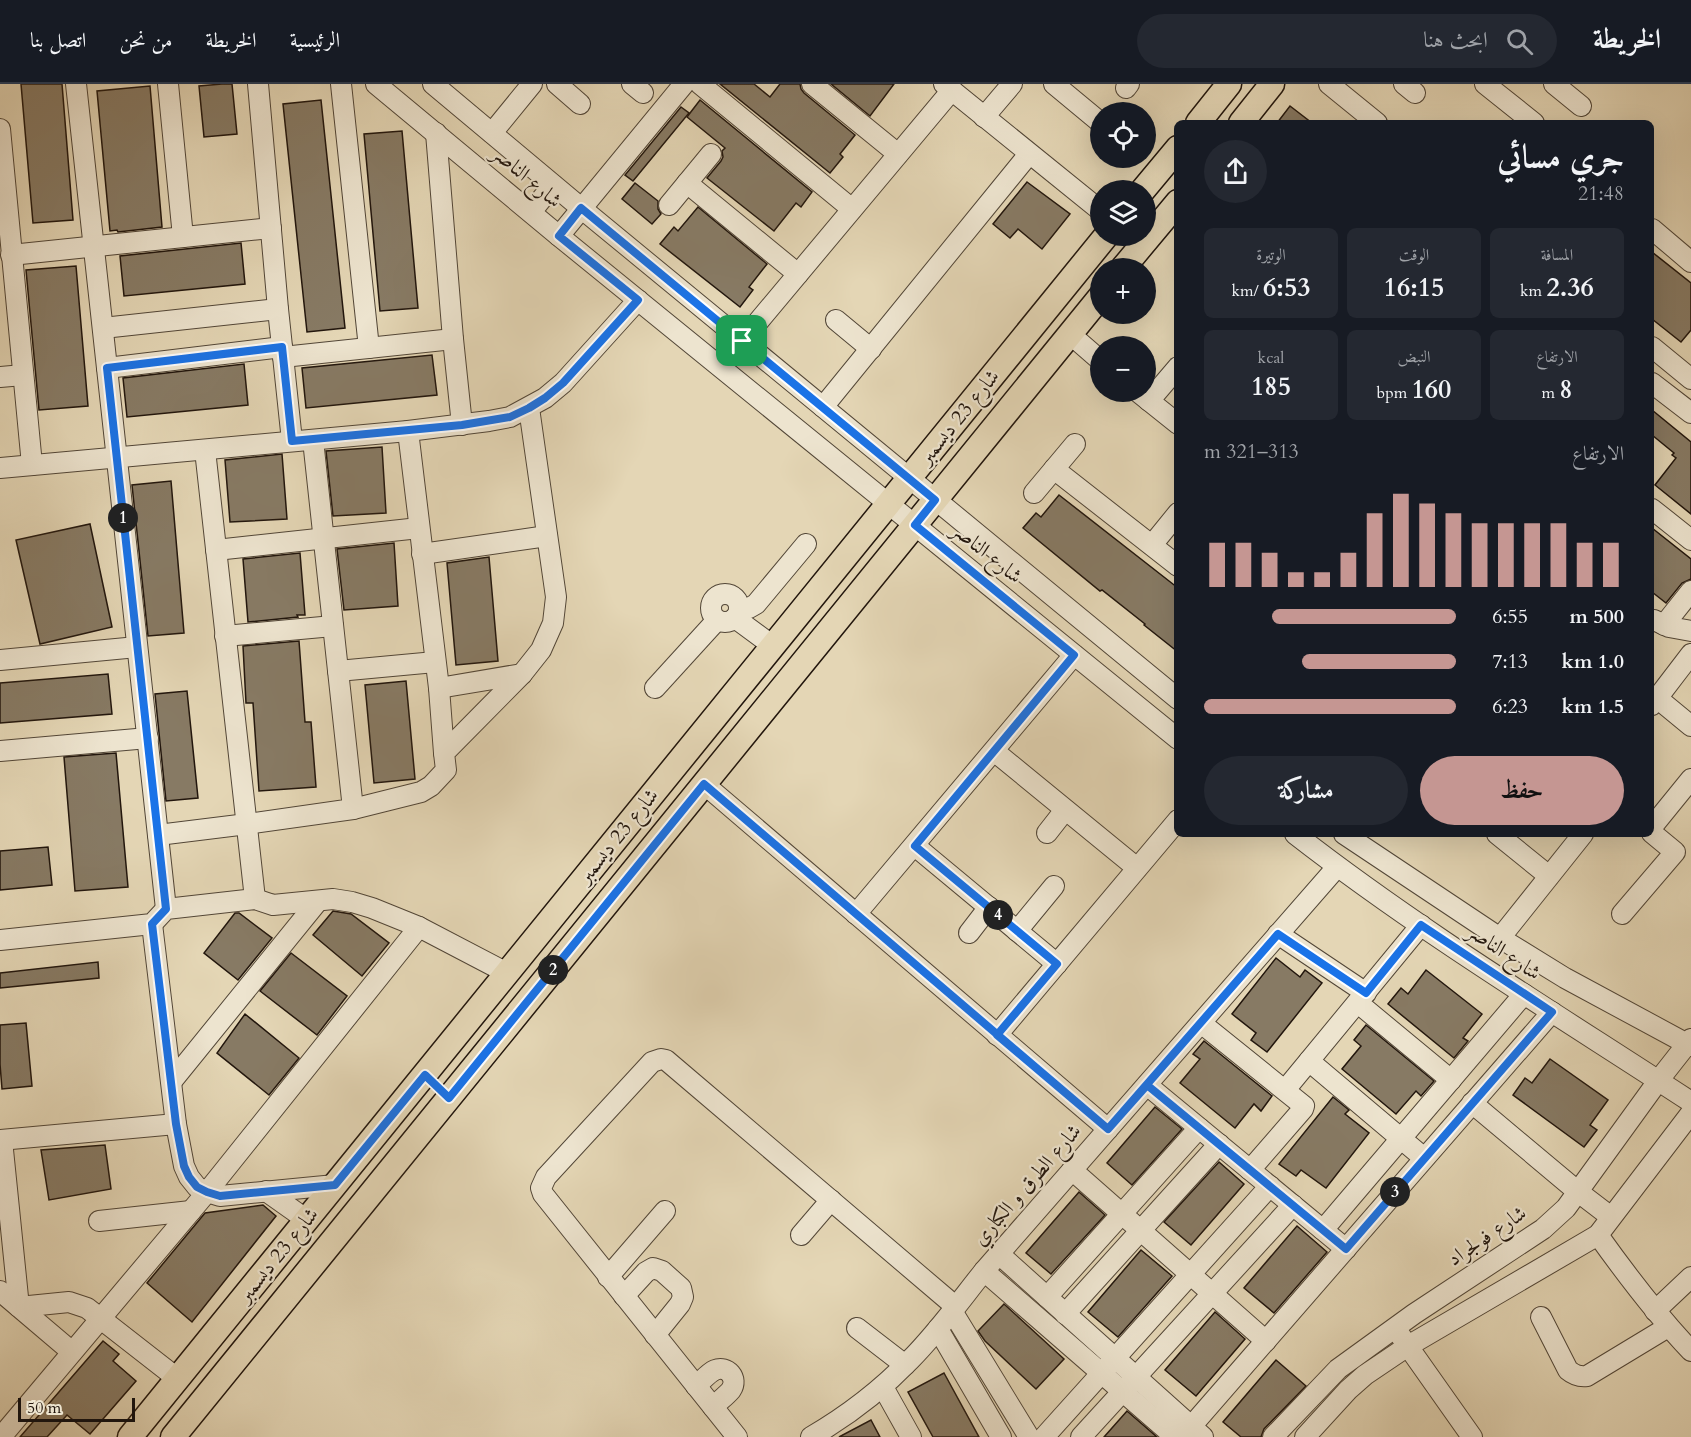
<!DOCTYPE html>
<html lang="ar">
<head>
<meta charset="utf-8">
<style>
  body { margin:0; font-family:Cardo,Amiri,serif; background:#242831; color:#f1f3f6; direction:rtl; height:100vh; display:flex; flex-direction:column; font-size:22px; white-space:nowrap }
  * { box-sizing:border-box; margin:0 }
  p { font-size:20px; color:#9ea1a6 }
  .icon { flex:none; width:33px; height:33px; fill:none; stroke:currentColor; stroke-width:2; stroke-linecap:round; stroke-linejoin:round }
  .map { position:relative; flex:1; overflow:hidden; direction:ltr }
  .details { position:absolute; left:1174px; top:36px; width:480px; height:717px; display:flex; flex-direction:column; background:#171b24; border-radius:9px; box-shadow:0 6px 24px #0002; direction:rtl }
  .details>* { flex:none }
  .tools { position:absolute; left:1090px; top:18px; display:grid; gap:12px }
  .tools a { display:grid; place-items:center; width:66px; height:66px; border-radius:50%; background:#171b24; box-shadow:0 6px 24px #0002; font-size:30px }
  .scale { position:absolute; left:18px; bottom:15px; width:117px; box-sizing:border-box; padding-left:6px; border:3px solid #22160d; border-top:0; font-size:16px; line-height:21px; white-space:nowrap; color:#22160d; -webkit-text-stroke:4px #ede4cf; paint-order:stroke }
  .pin { position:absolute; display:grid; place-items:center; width:51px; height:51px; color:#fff; margin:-26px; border-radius:12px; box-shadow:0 3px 9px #0006 }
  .km { position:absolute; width:30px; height:30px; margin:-15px; border-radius:50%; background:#222; color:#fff; font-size:16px; line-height:30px; text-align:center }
  .round { display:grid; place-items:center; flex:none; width:63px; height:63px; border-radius:32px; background:#242831 }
  .summary { display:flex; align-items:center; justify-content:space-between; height:102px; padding:0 30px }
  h1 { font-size:33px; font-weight:700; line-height:45px }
  .metrics { display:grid; grid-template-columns:repeat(3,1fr); gap:9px; height:102px; padding:6px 30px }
  .metrics div { display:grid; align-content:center; border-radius:9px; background:#242831; text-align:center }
  .metrics b { font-size:26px; font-weight:700 }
  .metrics small { font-size:16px; font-weight:400 }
  .metrics p { font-size:16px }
  .chart { height:168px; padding:12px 30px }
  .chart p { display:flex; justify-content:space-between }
  .chart svg { width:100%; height:108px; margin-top:6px; stroke:#c59692; stroke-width:6 }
  .cta { display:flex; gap:12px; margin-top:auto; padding:12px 30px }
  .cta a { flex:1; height:69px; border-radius:36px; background:#c59692; color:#111; font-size:24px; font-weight:700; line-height:69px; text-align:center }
  .cta a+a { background:#242831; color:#f1f3f6 }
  ul { padding:0 30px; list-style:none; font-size:20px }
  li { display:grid; grid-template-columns:96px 72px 1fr; align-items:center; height:45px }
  li i { height:15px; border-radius:8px; background:#c59692 }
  header { display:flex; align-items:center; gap:36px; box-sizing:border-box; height:84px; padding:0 30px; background:#171b24; border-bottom:2px solid #363941 }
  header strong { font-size:28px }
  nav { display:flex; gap:33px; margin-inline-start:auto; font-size:21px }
  .search { width:420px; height:54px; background:#242831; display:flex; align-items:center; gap:15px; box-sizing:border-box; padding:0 21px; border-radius:33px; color:#9ea1a6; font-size:22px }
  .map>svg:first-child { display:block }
  .building { fill:#877a64; stroke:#22160d; stroke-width:1.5 }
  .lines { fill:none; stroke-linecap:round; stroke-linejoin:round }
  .minor-casing { stroke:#524637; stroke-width:22 }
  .major-casing { stroke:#22160d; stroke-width:27 }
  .minor { stroke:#ede4cf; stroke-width:20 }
  .major { stroke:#e4d6b5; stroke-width:24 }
  .route-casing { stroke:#fff; stroke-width:12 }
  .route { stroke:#1a73e8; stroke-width:8 }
  .labels { text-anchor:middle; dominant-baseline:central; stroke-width:4.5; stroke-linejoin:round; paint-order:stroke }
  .street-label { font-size:21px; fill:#22160d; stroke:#ede4cf }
</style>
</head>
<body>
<header>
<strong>الخريطة</strong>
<div class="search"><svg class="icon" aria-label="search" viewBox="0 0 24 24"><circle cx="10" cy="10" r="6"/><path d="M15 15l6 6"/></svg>ابحث هنا</div>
<nav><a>الرئيسية</a><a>الخريطة</a><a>من نحن</a><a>اتصل بنا</a></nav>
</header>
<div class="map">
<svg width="1691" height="1353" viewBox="0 0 1691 1353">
  <rect width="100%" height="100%" fill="#e4d6b5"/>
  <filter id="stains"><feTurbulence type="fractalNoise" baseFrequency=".00333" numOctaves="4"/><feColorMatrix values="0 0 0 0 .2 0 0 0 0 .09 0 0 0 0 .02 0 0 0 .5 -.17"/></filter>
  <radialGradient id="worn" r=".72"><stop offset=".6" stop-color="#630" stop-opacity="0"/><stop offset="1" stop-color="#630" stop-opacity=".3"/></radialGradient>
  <g class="building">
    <path d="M 21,0 L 62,0 L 73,136 L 33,139 Z"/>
    <path d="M 222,0 L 232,0 L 237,50 L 204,53 L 199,2 Z"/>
    <path d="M 720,0 L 754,0 L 770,13 L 780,0 L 800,0 L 801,5 L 804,9 L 855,51 L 840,70 L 843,73 L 830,89 Z"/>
    <path d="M 831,0 L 894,0 L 870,32 Z"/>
    <path d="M 150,2 L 162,143 L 118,148 L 117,146 L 110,147 L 97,7 Z"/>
    <path d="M 321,16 L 345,244 L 307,248 L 283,20 Z"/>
    <path d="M 700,16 L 812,108 L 801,123 L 796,119 L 774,147 L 707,94 L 721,77 L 723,73 L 722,67 L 725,64 L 687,33 Z"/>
    <path d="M 1290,22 L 1312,39 L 1277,39 Z"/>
    <path d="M 681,23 L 689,29 L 633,97 L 625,91 Z"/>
    <path d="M 402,47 L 418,224 L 380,227 L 364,50 Z"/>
    <path d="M 1027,98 L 1070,130 L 1042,165 L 1018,145 L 1010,154 L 993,140 Z"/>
    <path d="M 635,99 L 658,117 L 658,125 L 661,130 L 652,140 L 622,115 Z"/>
    <path d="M 698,123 L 767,180 L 749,203 L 753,206 L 740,223 L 660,160 L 674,143 L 678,147 Z"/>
    <path d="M 241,159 L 245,200 L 124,212 L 120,172 Z"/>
    <path d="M 1652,168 L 1691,199 L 1691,246 L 1681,258 L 1652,235 Z"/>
    <path d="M 76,182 L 88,322 L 39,326 L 26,186 Z"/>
    <path d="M 432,271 L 437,311 L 306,324 L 302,284 Z"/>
    <path d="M 244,280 L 248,321 L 127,333 L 123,294 Z"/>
    <path d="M 1652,326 L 1691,358 L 1691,430 L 1655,401 L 1676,374 L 1672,371 L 1674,369 L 1652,351 Z"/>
    <path d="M 382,363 L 386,429 L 333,432 L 326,367 Z"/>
    <path d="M 282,370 L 287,435 L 230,438 L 225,376 Z"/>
    <path d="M 171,397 L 184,549 L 148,552 L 132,401 Z"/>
    <path d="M 1059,411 L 1178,504 L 1178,568 L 1144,541 L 1145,540 L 1102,506 L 1100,507 L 1023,444 L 1036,429 L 1041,433 Z"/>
    <path d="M 90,440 L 112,543 L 40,560 L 16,456 Z"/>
    <path d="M 1652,444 L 1691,475 L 1691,495 L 1682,499 L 1666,519 L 1652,508 Z"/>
    <path d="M 394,459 L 398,522 L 344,526 L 337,465 Z"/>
    <path d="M 300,469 L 305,531 L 297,531 L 298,533 L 248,538 L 243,475 Z"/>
    <path d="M 489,473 L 498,577 L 456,581 L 447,479 Z"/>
    <path d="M 299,557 L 305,638 L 311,638 L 316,703 L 259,707 L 253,619 L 246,619 L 243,562 Z"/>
    <path d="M 108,590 L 112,630 L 0,639 L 0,599 Z"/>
    <path d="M 406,597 L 415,695 L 374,699 L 365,601 Z"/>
    <path d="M 187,607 L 198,714 L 166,717 L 155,610 Z"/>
    <path d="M 116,669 L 128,803 L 75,807 L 64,673 Z"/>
    <path d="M 48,763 L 52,801 L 0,806 L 0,767 Z"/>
    <path d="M 333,827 L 351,830 L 389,859 L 362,892 L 313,851 Z"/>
    <path d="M 235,829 L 239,829 L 272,854 L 238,896 L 204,869 Z"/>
    <path d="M 291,869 L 347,912 L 317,951 L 260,907 Z"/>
    <path d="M 1276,874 L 1300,893 L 1305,886 L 1322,899 L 1267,968 L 1251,956 L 1256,949 L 1232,930 Z"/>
    <path d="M 98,878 L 99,894 L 0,904 L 0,889 Z"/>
    <path d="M 1426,886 L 1482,930 L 1463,954 L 1468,957 L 1454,974 L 1388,920 L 1401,904 L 1408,910 Z"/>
    <path d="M 245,930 L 299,974 L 269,1011 L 217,969 Z"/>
    <path d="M 26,939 L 32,1002 L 2,1005 L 0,980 L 0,941 Z"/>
    <path d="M 1366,941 L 1434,997 L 1421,1012 L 1416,1007 L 1396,1030 L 1342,985 L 1361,962 L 1354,956 Z"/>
    <path d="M 1204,957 L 1272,1012 L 1261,1027 L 1254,1020 L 1235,1044 L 1180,999 L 1200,975 L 1193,970 Z"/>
    <path d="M 1550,975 L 1608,1016 L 1590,1041 L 1597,1046 L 1584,1063 L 1513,1011 L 1525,994 L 1532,999 Z"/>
    <path d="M 1333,1013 L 1349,1026 L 1345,1030 L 1369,1049 L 1326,1104 L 1301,1086 L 1296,1092 L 1279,1080 Z"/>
    <path d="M 1155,1023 L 1182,1045 L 1132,1101 L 1107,1079 Z"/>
    <path d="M 105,1061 L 111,1105 L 49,1116 L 41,1066 Z"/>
    <path d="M 1219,1078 L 1244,1100 L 1191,1161 L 1164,1138 Z"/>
    <path d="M 1079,1108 L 1105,1131 L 1051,1190 L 1026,1169 Z"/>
    <path d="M 263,1121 L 276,1132 L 192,1238 L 147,1199 L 205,1129 Z"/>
    <path d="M 1297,1142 L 1327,1168 L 1274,1229 L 1244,1204 Z"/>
    <path d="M 1141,1166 L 1172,1192 L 1118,1253 L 1088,1228 Z"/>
    <path d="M 1004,1220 L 1064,1275 L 1036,1305 L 985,1257 L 978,1247 Z"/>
    <path d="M 1215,1228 L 1245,1255 L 1196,1312 L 1165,1286 Z"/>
    <path d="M 103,1257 L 119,1270 L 113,1277 L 136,1297 L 90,1350 L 67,1331 L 47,1353 L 20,1353 Z"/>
    <path d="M 1276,1276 L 1306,1302 L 1264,1345 L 1261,1353 L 1241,1353 L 1223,1338 Z"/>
    <path d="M 944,1289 L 979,1353 L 933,1353 L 908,1308 Z"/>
    <path d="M 1127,1327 L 1157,1353 L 1104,1353 Z"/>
    <path d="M 871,1336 L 880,1353 L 839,1353 Z"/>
  </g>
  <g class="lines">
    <defs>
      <g id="minor">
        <path d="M 76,0 L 166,825"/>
        <path d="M 168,0 L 183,153"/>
        <path d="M 258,0 L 278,225 L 292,357"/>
        <path d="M 341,0 L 369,264"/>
        <path d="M 376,0 L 559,152 L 1178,655"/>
        <path d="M 433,0 L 581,124 L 1178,615"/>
        <path d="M 557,0 L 580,20"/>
        <path d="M 632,0 L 643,9"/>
        <path d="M 700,0 L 852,125"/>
        <path d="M 812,0 L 898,70"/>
        <path d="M 944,0 L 1101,127"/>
        <path d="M 1054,0 L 1101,39"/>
        <path d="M 1329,0 L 1377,39"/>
        <path d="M 1404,0 L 1415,9"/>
        <path d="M 1485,0 L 1534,39"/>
        <path d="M 1554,0 L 1581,22"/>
        <path d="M 1126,4 L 1129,0"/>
        <path d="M 984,33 L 1012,0"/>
        <path d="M 0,45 L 32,381"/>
        <path d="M 436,49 L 453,255 L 462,341"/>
        <path d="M 492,49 L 532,0"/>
        <path d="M 687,99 L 798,190"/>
        <path d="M 669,121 L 711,70"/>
        <path d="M 531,128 L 553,101"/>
        <path d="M 1652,145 L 1691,178"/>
        <path d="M 559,152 L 684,0"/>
        <path d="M 11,171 L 271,144"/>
        <path d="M 836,236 L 871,265"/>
        <path d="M 103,244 L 278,225"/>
        <path d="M 1070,250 L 1101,277"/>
        <path d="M 742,257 L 952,6"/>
        <path d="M 1652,263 L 1691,295"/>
        <path d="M 283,273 L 453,255"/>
        <path d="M 107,284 L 282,263"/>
        <path d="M 0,293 L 23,291"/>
        <path d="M 1652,299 L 1691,329"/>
        <path d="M 1138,308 L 1178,340"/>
        <path d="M 1149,317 L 1178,283"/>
        <path d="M 823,323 L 1029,70"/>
        <path d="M 408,347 L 439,604 L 444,669"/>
        <path d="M 205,366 L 255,815"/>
        <path d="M 0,384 L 408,347 L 489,337 L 510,333 L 545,314 L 563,299 L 638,216"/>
        <path d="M 1054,385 L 1178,482"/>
        <path d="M 1034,409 L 1075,360"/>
        <path d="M 1652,425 L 1691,456"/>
        <path d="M 1152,461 L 1178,429"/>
        <path d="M 216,466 L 419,444"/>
        <path d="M 422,470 L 547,452"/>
        <circle cx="725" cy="524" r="14"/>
        <path d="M 739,524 L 749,524 L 756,520 L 806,460"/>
        <path d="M 735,534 L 773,562"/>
        <path d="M 1654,536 L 1669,543 L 1691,547"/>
        <path d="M 1664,541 L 1691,507"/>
        <path d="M 225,552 L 333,542"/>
        <path d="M 0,576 L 137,563"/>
        <path d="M 338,587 L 435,578"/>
        <path d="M 439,604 L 522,590"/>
        <path d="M 655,604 L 717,536"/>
        <path d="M 1657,614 L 1691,642"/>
        <path d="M 1652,621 L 1691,570"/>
        <path d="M 0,667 L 148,654"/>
        <path d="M 994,667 L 1137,784"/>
        <path d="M 704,700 L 1108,1045"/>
        <path d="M 353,725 L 421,708 L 431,702 L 446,686 L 444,669 L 522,590 L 541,566 L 553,539 L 556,513 L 529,324"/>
        <path d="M 1652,743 L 1691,695"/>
        <path d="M 1047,749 L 1065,726"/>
        <path d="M 1295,750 C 1421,848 1558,931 1691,1018"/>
        <path d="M 1344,750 L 1500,854 L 1565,894 L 1691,962"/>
        <path d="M 1497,750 L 1549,792"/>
        <path d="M 158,751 L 247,740 L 353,725 L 313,356"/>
        <path d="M 915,762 L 1057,880"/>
        <path d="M 856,830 L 1074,571"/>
        <path d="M 1622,830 L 1675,768 L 1652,749"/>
        <path d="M 152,840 L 176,1040 L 184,1082 L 189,1093 L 197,1103 L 207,1108 L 220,1112 L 335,1101"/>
        <path d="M 1017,847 L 1054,802"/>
        <path d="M 969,849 L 989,823"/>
        <path d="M 1278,850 L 1366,909"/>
        <path d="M 1500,854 L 1583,750"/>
        <path d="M 0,856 L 152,840 L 166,825 L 255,815 L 273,821 L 333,815 L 352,818 L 372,824 L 419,843 L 507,889"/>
        <path d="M 1358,919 L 1451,996"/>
        <path d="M 1201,939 L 1304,1022 L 1303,1025 L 1250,1086"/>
        <path d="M 997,951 L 1178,736"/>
        <path d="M 1309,977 L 1424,1074"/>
        <path d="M 172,997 L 318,817"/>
        <path d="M 1147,1001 L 1346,1165"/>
        <path d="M 1285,1006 L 1421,841"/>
        <path d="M 1472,1019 L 1577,1107 L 1611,1133"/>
        <path d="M 0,1056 L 176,1040"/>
        <path d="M 2,1056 L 19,1223 L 69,1218 L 87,1224 L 178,1295"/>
        <path d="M 1072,1086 L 1266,1257"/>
        <path d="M 266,1107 L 307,1136"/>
        <path d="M 99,1137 L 191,1127"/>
        <path d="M 1323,1146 L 1524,910"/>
        <path d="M 801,1151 L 831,1116"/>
        <path d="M 1598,1151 C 1628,1193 1656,1230 1691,1267"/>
        <path d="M 999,1170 L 1203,1353"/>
        <path d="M 984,1187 L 1175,1353"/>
        <path d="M 608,1193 L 665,1127"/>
        <path d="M 0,1207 L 72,1268"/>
        <path d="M 624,1212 L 646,1188 L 653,1184 L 662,1187 L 681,1204 L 683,1213 L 680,1220 L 655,1251"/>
        <path d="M 1047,1213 L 1199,1044"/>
        <path d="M 952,1227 L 1029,1353"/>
        <path d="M 1655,1227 L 1691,1193"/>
        <path d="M 1065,1230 L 1219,1060"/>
        <path d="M 1541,1233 L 1568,1286 C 1574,1291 1579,1293 1587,1292 L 1668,1243"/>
        <path d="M 857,1244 L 905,1281"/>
        <path d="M 938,1245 L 1001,1353"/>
        <path d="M 1400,1251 L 1472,1353"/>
        <path d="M 696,1302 C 702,1297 708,1289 715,1286 C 727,1281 739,1294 731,1306 C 726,1312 719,1317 713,1323"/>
        <path d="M 883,1303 L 911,1353"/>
        <path d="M 1,1353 L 207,1108 L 419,843"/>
        <path d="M 737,1353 L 543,1110 L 541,1104 L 546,1093 L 652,978 L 661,975 L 666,976 L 955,1222"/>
        <path d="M 811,1353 C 847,1332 881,1306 910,1276 C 937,1249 960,1217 984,1187 L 1337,783"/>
        <path d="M 1044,1353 L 1270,1102"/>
        <path d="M 1081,1353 L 1293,1121"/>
        <path d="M 1182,1353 L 1552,928"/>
        <path d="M 1273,1353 L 1338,1285 L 1414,1230 L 1543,1145 L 1566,1124 L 1658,997 L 1691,955"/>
        <path d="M 1305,1353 L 1348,1306 L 1365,1291 L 1408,1262 L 1598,1151 L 1691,1029"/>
      </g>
      <g id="major">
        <path d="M 1198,39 L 1229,0"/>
        <path d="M 1241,39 L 1272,0"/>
        <path d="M 1143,106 L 1178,64"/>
        <path d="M 1123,184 L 1178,118"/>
        <path d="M 130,1353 L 1106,152"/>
        <path d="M 173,1353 L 1101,212"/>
      </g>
    </defs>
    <use href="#minor" class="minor-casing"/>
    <use href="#major" class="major-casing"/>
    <use href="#minor" class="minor"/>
    <use href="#major" class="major"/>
  </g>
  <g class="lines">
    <defs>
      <path id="route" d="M 742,257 L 581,124 L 559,152 L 638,216 L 563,299 L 545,314 L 529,324 L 510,333 L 462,341 L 292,357 L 282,263 L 107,284 L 166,825 L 152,840 L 176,1040 L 184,1082 L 189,1093 L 197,1103 L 207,1108 L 220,1112 L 335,1101 L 425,991 L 449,1014 L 704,700 L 1108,1045 L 1147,1001 L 1346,1165 L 1552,928 L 1421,841 L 1366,909 L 1278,850 L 1108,1045 L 997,951 L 1057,880 L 915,762 L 1074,571 L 915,441 L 935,416 L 742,257"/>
    </defs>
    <use href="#route" class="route-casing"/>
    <use href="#route" class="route"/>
  </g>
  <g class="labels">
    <g class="street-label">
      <text transform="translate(527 93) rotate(40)">شارع الناصر</text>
      <text transform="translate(959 333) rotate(-51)">شارع 23 ديسمبر</text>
      <text transform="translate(987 469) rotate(39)">شارع الناصر</text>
      <text transform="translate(618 752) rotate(-51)">شارع 23 ديسمبر</text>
      <text transform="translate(1504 868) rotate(34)">شارع الناصر</text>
      <text transform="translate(1027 1101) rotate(-49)">شارع الطرق و الكباري</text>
      <text transform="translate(1487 1152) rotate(-34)">شارع فولجراد</text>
      <text transform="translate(278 1171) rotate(-51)">شارع 23 ديسمبر</text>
    </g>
  </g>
  <rect width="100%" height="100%" filter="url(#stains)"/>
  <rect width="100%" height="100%" fill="url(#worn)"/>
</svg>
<div class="tools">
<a><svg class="icon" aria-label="locate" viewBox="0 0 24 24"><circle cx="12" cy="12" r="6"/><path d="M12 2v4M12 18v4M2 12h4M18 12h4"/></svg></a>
<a><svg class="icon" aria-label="layers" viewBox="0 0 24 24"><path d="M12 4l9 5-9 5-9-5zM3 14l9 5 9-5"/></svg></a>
<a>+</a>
<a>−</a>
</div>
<div class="scale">50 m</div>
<div class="pin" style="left:742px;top:257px;background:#1e9e55"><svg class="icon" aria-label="arrive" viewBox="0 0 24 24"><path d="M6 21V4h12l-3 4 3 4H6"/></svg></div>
<b class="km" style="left:123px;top:434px">1</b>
<b class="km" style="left:553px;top:886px">2</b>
<b class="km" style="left:1395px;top:1108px">3</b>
<b class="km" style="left:998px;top:831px">4</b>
<section class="details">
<div class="summary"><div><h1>جري مسائي</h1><p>21:48</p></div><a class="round"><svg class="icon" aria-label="share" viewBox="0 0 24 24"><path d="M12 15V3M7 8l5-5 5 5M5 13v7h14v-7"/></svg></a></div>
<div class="metrics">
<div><p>المسافة</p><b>2.36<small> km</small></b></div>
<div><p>الوقت</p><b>16:15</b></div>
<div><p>الوتيرة</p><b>6:53<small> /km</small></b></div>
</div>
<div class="metrics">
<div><p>الارتفاع</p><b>8<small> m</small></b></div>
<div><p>النبض</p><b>160<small> bpm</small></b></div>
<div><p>kcal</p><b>185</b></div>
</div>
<div class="chart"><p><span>الارتفاع</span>313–321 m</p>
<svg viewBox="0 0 160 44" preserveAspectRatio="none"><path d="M5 44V26M15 44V26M25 44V30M35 44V38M45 44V38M55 44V30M65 44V14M75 44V6M85 44V10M95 44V14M105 44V18M115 44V18M125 44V18M135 44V18M145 44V26M155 44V26"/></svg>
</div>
<ul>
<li><b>500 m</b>6:55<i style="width:73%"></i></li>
<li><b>1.0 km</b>7:13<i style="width:61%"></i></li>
<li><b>1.5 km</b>6:23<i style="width:100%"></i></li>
</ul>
<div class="cta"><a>حفظ</a><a>مشاركة</a></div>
</section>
</div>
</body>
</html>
